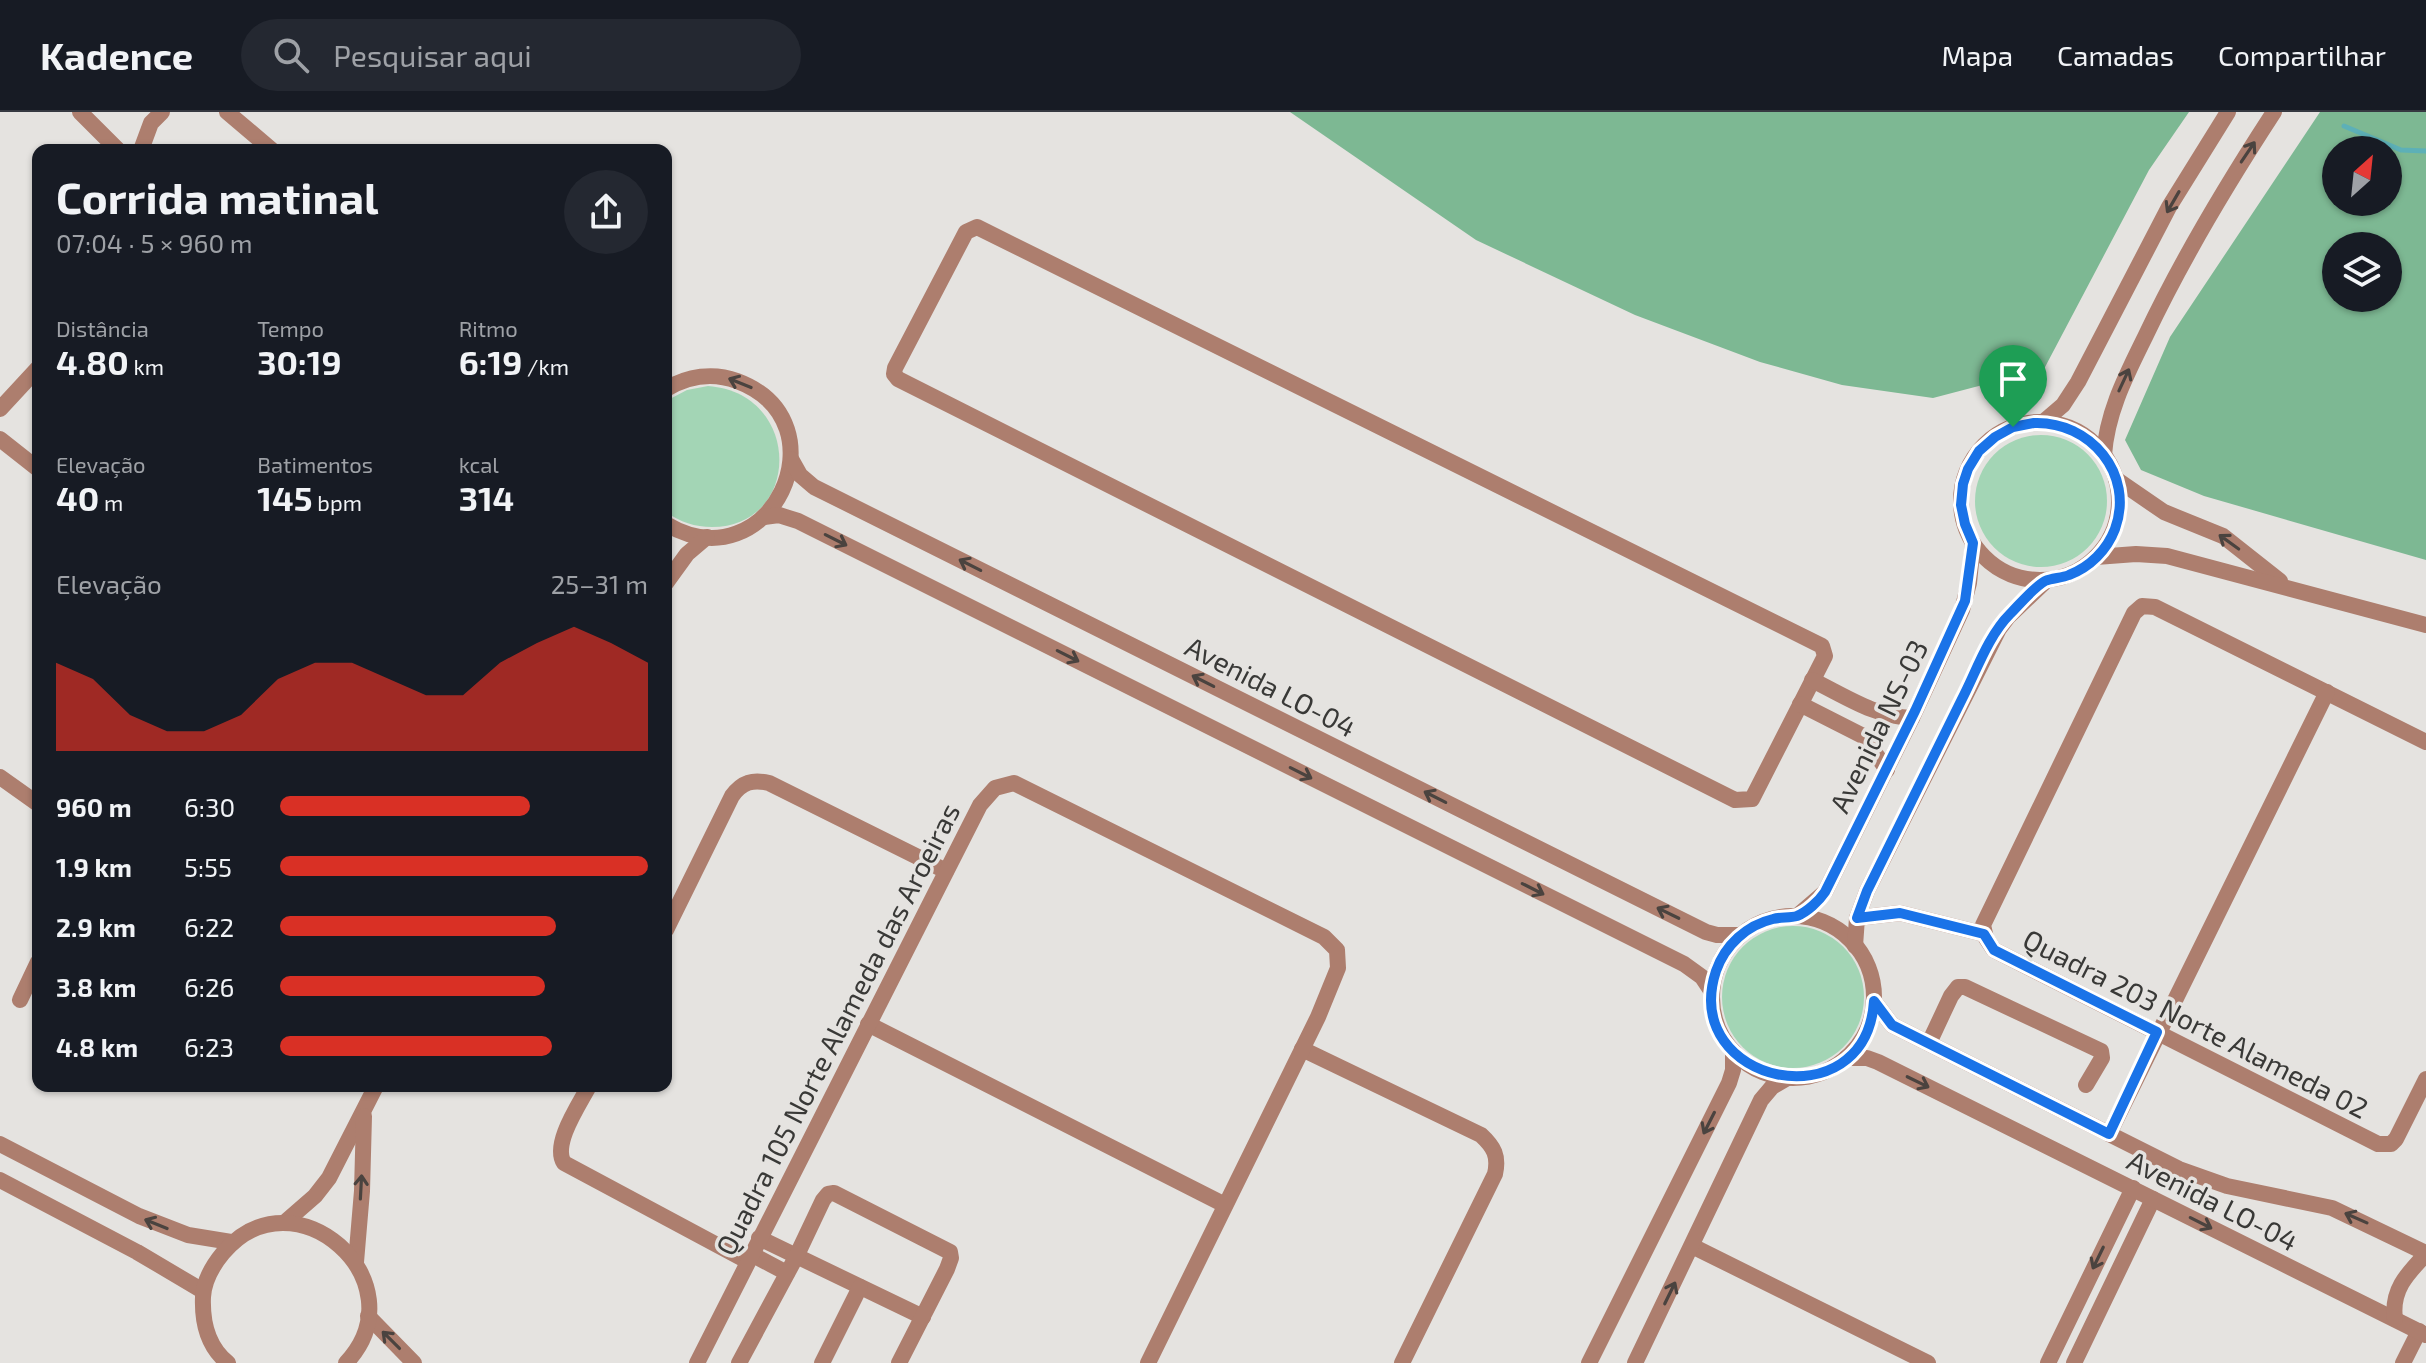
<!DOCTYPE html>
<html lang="pt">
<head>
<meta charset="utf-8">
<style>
  body { margin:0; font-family:"Exo 2",sans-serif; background:#242831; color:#f1f3f6; height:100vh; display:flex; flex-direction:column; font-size:30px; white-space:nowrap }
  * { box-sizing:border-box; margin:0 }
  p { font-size:26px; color:#9ea1a6 }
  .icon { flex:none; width:44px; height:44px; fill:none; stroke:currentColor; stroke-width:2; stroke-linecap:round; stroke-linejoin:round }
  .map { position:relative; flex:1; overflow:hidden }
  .drawer { position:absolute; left:32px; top:32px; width:640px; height:948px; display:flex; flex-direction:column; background:#171b24; border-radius:16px; box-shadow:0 2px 6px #0004 }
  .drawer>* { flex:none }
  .needle { width:52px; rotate:27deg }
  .fabs { position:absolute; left:2322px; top:24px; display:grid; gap:16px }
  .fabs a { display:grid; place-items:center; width:80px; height:80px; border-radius:50%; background:#171b24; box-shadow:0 2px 6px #0004; font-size:40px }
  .pin { position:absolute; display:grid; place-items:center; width:68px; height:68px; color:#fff; margin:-82px -34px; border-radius:50% 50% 50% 0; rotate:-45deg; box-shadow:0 0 8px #0007 }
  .pin .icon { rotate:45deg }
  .round { display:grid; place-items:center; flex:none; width:84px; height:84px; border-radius:42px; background:#242831 }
  .headline { display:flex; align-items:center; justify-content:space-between; height:136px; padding:0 24px }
  h1 { font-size:44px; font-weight:700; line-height:60px }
  .figures { display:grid; grid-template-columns:repeat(3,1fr); gap:12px; height:136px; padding:8px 24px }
  .figures div { display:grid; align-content:center }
  .figures b { font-size:34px; font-weight:700 }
  .figures small { font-size:22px; font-weight:400 }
  .figures p { font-size:22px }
  .chart { height:224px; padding:16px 24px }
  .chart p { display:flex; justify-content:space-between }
  .chart svg { width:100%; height:144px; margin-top:8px; fill:#d93025; opacity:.7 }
  ul { padding:0 24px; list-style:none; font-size:26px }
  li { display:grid; grid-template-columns:128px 96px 1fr; align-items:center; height:60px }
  li i { height:20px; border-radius:10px; background:#d93025 }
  header { display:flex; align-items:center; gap:48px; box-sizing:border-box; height:112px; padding:0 40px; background:#171b24; border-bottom:2px solid #363941 }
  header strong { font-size:38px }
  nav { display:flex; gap:44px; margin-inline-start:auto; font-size:28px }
  .search { width:560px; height:72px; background:#242831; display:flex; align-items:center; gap:20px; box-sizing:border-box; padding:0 28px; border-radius:44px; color:#9ea1a6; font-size:30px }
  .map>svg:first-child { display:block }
  .green { fill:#a3d5b5 }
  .forest { fill:#7db893; fill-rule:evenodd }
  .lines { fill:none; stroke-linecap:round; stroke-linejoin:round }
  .stream { stroke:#5db0b7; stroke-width:5 }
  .minor { stroke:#ad7e6e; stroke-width:16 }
  .tertiary { stroke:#ad7e6e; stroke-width:16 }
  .oneway { stroke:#4a433f }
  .route-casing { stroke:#fff; stroke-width:16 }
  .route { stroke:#1a73e8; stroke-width:10 }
  .labels { text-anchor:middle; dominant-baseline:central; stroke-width:7; stroke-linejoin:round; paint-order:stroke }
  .street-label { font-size:28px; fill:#393937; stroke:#e5e3e0 }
</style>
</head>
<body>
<header>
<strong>Kadence</strong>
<div class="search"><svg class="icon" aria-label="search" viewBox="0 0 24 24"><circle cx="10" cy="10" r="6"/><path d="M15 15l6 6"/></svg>Pesquisar aqui</div>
<nav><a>Mapa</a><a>Camadas</a><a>Compartilhar</a></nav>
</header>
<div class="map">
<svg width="2426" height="1251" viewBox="0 0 2426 1251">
  <rect width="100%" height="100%" fill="#e5e3e0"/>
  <g class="green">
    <path d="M 708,274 C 803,281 802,415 712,415 C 695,415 680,410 666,400 L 666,289 L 687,278 Z"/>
    <circle cx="2041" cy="389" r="66"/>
    <circle cx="1793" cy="885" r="71"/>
  </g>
  <g class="forest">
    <path d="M 1290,0 L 2189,0 L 2149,58 L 2044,257 L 1933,286 L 1842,273 L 1760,250 L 1635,203 L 1476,128 Z"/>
    <path d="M 2320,0 L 2426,0 L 2426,448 L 2204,384 L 2141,358 L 2125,328 L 2170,225 ZM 2336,38 L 2388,38 L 2388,90 L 2336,90 ZM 2336,134 L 2388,134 L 2388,186 L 2336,186 Z"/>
  </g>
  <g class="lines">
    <path class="stream" d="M 2344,14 L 2401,38 L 2426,39"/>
    <g class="minor">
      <path d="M 977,115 L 1822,534 L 1825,544 L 1752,687 L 1735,688 L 898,267 L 894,262 L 895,256 L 966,120 Z"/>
      <path d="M 0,297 L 38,256"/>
      <path d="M 0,327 L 38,357"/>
      <path d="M 1812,568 C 1845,584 1875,605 1912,606"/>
      <path d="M 1800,592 L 1863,624 L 1887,658"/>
      <path d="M 2426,630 L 2155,495 L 2142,494 L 2134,501 L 1983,813 L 1986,826 L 1994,838 L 2378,1032 L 2391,1032 L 2396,1027 L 2426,967"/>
      <path d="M 0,665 L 38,692"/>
      <path d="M 1857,806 L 1900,801 L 1984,822"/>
      <path d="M 666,818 L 732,684 C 742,670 753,667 769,671 L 946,759"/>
      <path d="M 20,888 L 38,850"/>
      <path d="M 868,912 L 1225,1093"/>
      <path d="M 1929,931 L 1951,884 L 1958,875 L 1965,875 L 2101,939 L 2102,946 L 2086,973"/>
      <path d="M 1302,937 L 1481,1023 C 1494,1035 1499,1044 1495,1062 L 1402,1251"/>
      <path d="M 589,974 C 579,993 552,1032 564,1051 L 747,1149"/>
      <path d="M 2109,1022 L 2327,580"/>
      <path d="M 759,1126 L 923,1205"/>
      <path d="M 1692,1134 L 1928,1251"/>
      <path d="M 751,1142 L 787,1161"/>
      <path d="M 368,1204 L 414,1251"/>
      <path d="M 697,1251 L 980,693 L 995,676 L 1014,671 L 1324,825 L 1337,838 L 1338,856 L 1318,905 L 1148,1251"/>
      <path d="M 739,1251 L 796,1145 L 823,1088 L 828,1082 L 834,1081 L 950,1140 L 951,1146 L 947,1157 L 899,1251"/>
      <path d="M 822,1251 L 860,1175"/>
      <path d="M 2048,1251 L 2133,1076"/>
      <path d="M 2074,1251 L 2153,1087"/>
      <path d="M 2403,1251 L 2419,1219"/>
    </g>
    <g class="tertiary">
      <path d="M 80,0 L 118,38"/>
      <path d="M 227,0 L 272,38"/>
      <path d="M 141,38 L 151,11 L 162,0"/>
      <path d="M 666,277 C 688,264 713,260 737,269 C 847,310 770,474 666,412"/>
      <circle cx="2040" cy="389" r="79"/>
      <path d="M 2042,311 L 2063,293 L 2078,270 L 2169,95 L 2228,0"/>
      <path d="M 2104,343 C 2107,299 2127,262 2146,223 C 2183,145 2227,72 2274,0"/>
      <path d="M 791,347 L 800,363 L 814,375 L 1706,820 L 1717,823 L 1741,823"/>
      <path d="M 2116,367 L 2164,400 L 2223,424 L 2280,469"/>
      <path d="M 764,405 L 779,403 L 798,409 L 1684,852 L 1702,865 L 1712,880"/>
      <path d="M 2096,445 L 2136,442 L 2167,444 L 2426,513"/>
      <path d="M 666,471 L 687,442 L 707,425"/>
      <path d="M 1797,804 L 1825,780 L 1912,606 L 1962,498 L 1969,471 L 1973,431"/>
      <circle cx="1793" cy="885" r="81"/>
      <path d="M 1855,834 L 1857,806 L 1867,779 L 1999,517 L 2008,505 L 2047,468"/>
      <path d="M 1874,889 L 1892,913 L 2179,1057 L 2227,1074 L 2332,1096 L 2426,1141"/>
      <path d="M 1846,946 L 1867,946 L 1878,950 L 2426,1223"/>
      <path d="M 0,1032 L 139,1104 L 188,1123 L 231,1130"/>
      <path d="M 0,1068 L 137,1140 L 203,1179"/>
      <path d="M 284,1111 L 315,1084 L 329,1066 L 376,974"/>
      <path d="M 356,1150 L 362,1079 L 364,1004"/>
      <path d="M 2395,1207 C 2391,1178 2407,1162 2426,1142"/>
      <path d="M 228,1251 C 208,1235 202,1210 203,1185 C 204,1169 213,1153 223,1141 C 294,1056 422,1170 346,1251"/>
      <path d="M 1589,1251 L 1729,971 L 1733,958 L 1733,939"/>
      <path d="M 1635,1251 L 1761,988 L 1772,975 L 1789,965"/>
    </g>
  </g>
  <defs><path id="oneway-shaft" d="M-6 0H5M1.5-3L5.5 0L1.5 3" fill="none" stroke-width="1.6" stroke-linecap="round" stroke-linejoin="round" transform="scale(2)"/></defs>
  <g class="oneway">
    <use href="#oneway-shaft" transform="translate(2248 40) rotate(-56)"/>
    <use href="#oneway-shaft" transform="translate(2173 90) rotate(120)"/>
    <use href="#oneway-shaft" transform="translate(2124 268) rotate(-65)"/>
    <use href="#oneway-shaft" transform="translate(740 271) rotate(-158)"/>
    <use href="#oneway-shaft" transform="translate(836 428) rotate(27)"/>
    <use href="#oneway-shaft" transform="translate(2229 430) rotate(-144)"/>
    <use href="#oneway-shaft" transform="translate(970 453) rotate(-153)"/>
    <use href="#oneway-shaft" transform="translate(1068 544) rotate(27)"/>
    <use href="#oneway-shaft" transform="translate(1203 569) rotate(-153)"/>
    <use href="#oneway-shaft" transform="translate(1301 661) rotate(27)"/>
    <use href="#oneway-shaft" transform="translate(1435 685) rotate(-153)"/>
    <use href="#oneway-shaft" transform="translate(1533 777) rotate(27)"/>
    <use href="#oneway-shaft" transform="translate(1668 801) rotate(-154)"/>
    <use href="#oneway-shaft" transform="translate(1918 970) rotate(26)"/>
    <use href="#oneway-shaft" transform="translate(1709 1011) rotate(117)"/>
    <use href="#oneway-shaft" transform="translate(361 1075) rotate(-87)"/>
    <use href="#oneway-shaft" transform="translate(2356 1106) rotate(-156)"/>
    <use href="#oneway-shaft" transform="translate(2201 1111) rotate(27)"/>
    <use href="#oneway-shaft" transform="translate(156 1112) rotate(-158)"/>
    <use href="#oneway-shaft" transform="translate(2098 1146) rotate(116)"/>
    <use href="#oneway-shaft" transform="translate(1670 1181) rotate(-64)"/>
    <use href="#oneway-shaft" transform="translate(391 1228) rotate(-135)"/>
  </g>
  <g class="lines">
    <defs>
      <path id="route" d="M 2034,311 C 2090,309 2135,362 2115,417 C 2107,438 2090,455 2069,463 C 2062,466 2052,466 2045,469 C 2033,476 2020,492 2010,502 C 1988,524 1976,560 1962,587 C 1931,651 1899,715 1867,779 L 1857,806 L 1900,801 L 1984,822 L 1994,838 L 2157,920 L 2109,1022 L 1892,913 L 1874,889 C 1866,1011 1679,973 1716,859 C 1725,833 1747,813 1773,807 C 1780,805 1790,806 1797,804 C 1807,800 1819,789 1825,780 L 1915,599 L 1965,489 L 1973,431 L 1965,412 L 1961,393 L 1963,372 L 1968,357 L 1979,339 L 1995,325 L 2013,315 Z"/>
    </defs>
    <use href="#route" class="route-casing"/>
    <use href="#route" class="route"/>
  </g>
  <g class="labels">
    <g class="street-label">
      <text transform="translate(1271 574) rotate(27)">Avenida LO-04</text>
      <text transform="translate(1878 614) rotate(-64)">Avenida NS-03</text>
      <text transform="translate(2196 911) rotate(27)">Quadra 203 Norte Alameda 02</text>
      <text transform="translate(837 917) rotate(-63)">Quadra 105 Norte Alameda das Aroeiras</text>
      <text transform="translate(2213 1088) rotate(27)">Avenida LO-04</text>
    </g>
  </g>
</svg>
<div class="fabs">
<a><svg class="needle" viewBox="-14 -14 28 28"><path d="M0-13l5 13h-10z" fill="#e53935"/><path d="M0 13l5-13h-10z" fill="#9ea1a6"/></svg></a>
<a><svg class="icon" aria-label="layers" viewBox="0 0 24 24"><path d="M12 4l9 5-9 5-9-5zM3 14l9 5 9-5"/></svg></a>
</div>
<div class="pin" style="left:2013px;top:315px;background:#1e9e55"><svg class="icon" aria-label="arrive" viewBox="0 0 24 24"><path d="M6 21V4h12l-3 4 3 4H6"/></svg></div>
<section class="drawer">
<div class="headline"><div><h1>Corrida matinal</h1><p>07:04 · 5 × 960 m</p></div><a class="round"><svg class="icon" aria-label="share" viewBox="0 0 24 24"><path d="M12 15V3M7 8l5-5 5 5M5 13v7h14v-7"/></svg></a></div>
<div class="figures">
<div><p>Distância</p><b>4.80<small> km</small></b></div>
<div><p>Tempo</p><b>30:19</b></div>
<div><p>Ritmo</p><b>6:19<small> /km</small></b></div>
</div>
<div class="figures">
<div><p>Elevação</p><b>40<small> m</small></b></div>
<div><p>Batimentos</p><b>145<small> bpm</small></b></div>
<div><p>kcal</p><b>314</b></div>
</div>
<div class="chart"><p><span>Elevação</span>25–31 m</p>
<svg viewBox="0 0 160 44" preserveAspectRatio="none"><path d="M0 44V17L10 22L20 33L30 38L40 38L50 33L60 22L70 17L80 17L90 22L100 27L110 27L120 17L130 11L140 6L150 11L160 17V44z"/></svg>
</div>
<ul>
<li><b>960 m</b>6:30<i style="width:68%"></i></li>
<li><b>1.9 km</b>5:55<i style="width:100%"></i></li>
<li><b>2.9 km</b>6:22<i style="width:75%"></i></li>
<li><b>3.8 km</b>6:26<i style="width:72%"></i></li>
<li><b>4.8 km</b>6:23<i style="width:74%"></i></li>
</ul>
</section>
</div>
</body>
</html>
